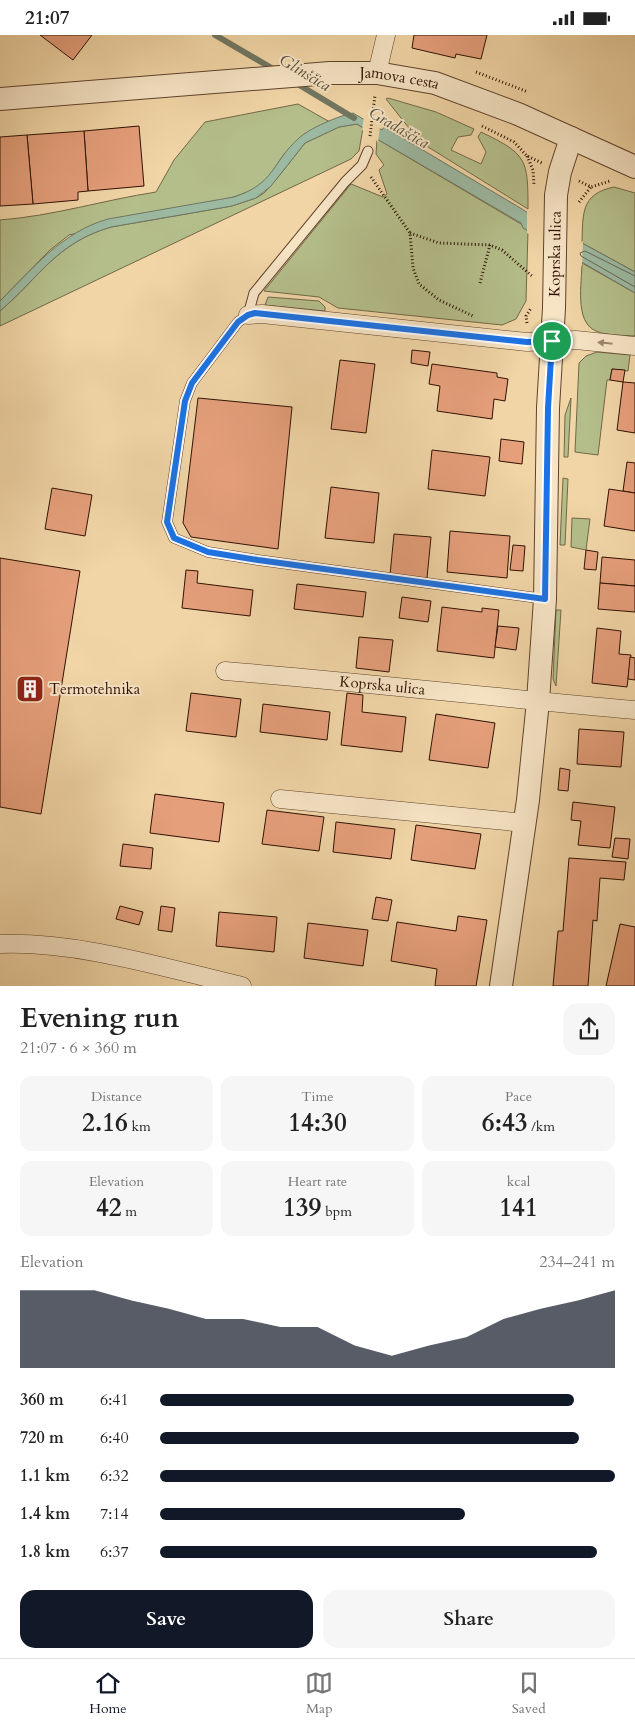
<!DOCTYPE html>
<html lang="en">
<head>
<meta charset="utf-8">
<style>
  body { margin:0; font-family:Cardo,serif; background:#f6f6f6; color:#222; height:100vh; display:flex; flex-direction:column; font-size:19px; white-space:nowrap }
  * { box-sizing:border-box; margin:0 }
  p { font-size:16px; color:#767676 }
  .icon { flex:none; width:28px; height:28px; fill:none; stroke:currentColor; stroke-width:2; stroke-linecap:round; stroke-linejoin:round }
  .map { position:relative; height:951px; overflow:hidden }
  .details { display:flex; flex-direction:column; background:#fff; flex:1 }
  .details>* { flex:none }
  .pin { position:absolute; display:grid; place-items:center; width:42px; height:42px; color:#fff; margin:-21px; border:2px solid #fff; border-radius:50%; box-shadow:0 1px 5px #0007 }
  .round { display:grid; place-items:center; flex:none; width:52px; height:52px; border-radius:15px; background:#f6f6f6 }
  .overview { display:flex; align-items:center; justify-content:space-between; height:85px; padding:0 20px }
  h1 { font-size:28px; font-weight:600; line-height:38px }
  .metrics { display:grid; grid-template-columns:repeat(3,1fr); gap:8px; height:85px; padding:5px 20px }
  .metrics div { display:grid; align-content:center; border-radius:12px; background:#f6f6f6; text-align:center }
  .metrics b { font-size:25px; font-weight:600 }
  .metrics small { font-size:14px; font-weight:400 }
  .metrics p { font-size:14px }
  .chart { height:140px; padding:10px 20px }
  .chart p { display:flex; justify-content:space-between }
  .chart svg { width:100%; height:90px; margin-top:5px; fill:#111827; opacity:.7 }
  .button { display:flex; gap:10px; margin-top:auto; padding:10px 20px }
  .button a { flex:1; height:58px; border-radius:15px; background:#111827; color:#fff; font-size:20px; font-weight:600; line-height:58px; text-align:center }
  .button a+a { background:#f6f6f6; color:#222 }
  ul { padding:0 20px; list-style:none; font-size:16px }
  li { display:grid; grid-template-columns:80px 60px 1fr; align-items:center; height:38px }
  li i { height:12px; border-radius:6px; background:#111827 }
  .status { display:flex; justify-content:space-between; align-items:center; height:35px; padding:0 25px; background:#fff; direction:ltr }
  .status svg { height:14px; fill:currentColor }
  .menu { display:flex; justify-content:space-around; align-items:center; height:70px; border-top:1px solid #e0e0e0; background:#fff; font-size:14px; color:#767676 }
  .menu a { display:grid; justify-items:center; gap:2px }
  .menu .active { color:#111827 }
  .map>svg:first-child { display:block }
  .green { fill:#b4be8b; stroke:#726847 }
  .water { fill:#9cb9a2; stroke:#707662 }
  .pier { fill:#f1d5a6 }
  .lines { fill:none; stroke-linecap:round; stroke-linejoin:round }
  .shore { stroke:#666552; stroke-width:1 }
  .stream { stroke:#707662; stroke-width:6 }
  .building { fill:#e59f7b; stroke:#2f1103 }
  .service-casing { stroke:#60422c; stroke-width:11 }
  .minor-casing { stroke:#60422c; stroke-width:19 }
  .tertiary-casing { stroke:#60422c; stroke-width:24 }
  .path { stroke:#2f1103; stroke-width:3; stroke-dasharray:1 2.5; stroke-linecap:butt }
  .service { stroke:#f6e4c5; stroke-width:9 }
  .minor { stroke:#f6e4c5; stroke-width:18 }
  .tertiary { stroke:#f6e4c5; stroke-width:22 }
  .oneway { fill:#9c856e }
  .route-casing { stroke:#fff; stroke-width:10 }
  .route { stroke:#1a73e8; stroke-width:6 }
  .labels { text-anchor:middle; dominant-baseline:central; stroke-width:4; stroke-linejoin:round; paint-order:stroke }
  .street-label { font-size:15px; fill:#2f1103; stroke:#f6e4c5 }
  .poi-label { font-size:15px; fill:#2f1103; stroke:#f6e4c5; text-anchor:start }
  .water-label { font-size:16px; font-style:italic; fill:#554c3b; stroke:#f6e4c5 }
</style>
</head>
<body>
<div class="status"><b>21:07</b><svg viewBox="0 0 49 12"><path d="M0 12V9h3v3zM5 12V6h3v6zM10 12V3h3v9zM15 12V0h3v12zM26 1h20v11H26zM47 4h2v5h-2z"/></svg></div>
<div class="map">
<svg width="635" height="951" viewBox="0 0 635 951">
  <rect width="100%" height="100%" fill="#f1d5a6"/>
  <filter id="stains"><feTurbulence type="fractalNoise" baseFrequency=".004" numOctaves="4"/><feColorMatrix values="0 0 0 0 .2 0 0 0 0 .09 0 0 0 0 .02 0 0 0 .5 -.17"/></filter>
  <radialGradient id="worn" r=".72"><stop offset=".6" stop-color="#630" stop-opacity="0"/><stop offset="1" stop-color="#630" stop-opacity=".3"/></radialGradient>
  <g class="green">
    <path d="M 388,63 L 436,77 L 474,94 L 471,100 L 458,102 L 451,115 L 481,129 L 486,117 L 478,102 L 481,97 C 527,119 528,124 528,174 L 420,107 L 386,64 Z"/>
    <path d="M 298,69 L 330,87 L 306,98 L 284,119 L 266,146 L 255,154 L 234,162 L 69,200 L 50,215 L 0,266 L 0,185 C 53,181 104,165 156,157 L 174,125 L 205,87 Z"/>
    <path d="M 357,89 L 363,93 L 359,116 L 351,124 L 0,291 L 0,276 C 40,242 56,208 111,192 L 232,171 L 256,163 L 264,158 L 279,141 L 305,108 L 339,92 Z"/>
    <path d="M 377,104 L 521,189 L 528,196 L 526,266 L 516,284 L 502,290 L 338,273 L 319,262 L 264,256 L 351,149 L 383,162 L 387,159 L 379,135 L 384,130 L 376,119 Z"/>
    <path d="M 614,152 L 635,158 L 635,237 L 582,208 C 583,180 580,159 614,152 Z"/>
    <path d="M 582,228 L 635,258 L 635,301 C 623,300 607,301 596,296 C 574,287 582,247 582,228 Z"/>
    <path d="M 268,262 L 319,266 L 325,272 L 325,276 L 265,270 Z"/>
    <path d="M 597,317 L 630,320 L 628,336 L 612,334 L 610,345 L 607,345 L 598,420 L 575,417 L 579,328 L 586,321 Z"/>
    <path d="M 571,363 L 568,422 L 564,422 L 565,380 Z"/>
    <path d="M 563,443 L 568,444 L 565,510 L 560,510 Z"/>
    <path d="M 572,483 L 590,484 L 586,515 L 571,512 Z"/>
    <path d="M 556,575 L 561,575 L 556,651 L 553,644 Z"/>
  </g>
  <path class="water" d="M 353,78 L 382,95 L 384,92 L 522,174 L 580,212 L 582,208 L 635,237 L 635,258 L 523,193 L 521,188 L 377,104 L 378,102 L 357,89 L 339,92 L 305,108 L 271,151 L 256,163 L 232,171 L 111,192 C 56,208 40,242 0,276 L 0,266 C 33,233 62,197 108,184 L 234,162 C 276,148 271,128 299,103 C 310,93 338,81 353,78 Z"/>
  <g class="pier">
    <path d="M 364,81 L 380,91 L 378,108 L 375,103 L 362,95 Z"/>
    <path d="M 527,175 L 579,209 L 583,206 L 582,231 L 527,198 Z"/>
  </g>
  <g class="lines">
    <path class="shore" d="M 635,241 L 585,216 L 580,218 L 581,221 L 635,252"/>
    <g class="stream">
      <path d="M 215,0 L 275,35"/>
      <path d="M 296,48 L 354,83"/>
    </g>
  </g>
  <g class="building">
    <path d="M 40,0 L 92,0 L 73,25 Z"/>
    <path d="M 414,0 L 487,0 L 481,24 L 456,19 L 455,23 L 412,13 Z"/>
    <path d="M 139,91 L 144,151 L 88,156 L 84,96 Z"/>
    <path d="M 84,96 L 88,156 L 78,157 L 78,165 L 33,169 L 27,100 Z"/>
    <path d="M 27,100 L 33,169 L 0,171 L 0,102 Z"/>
    <path d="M 412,315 L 430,317 L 428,331 L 411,328 Z"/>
    <path d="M 340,325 L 375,329 L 366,398 L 331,394 Z"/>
    <path d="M 432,329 L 497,338 L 497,342 L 508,344 L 505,366 L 494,364 L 492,384 L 437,376 L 440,351 L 429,349 Z"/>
    <path d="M 612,334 L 625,335 L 623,347 L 610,345 Z"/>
    <path d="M 623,347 L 635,348 L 635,398 L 617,395 Z"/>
    <path d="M 198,363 L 292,372 L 278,514 L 191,502 L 183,488 Z"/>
    <path d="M 501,404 L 524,407 L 522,429 L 499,426 Z"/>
    <path d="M 432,415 L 490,422 L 485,461 L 428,454 Z"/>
    <path d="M 627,427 L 635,428 L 635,458 L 623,456 Z"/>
    <path d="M 331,452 L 379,458 L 374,508 L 325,503 Z"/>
    <path d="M 52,453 L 92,460 L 85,501 L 45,494 Z"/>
    <path d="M 609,454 L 635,458 L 635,496 L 604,491 Z"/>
    <path d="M 450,496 L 510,501 L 507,543 L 447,537 Z"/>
    <path d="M 394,499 L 431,502 L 427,543 L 390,540 Z"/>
    <path d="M 513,510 L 525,511 L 523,536 L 510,535 Z"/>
    <path d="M 586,515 L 598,517 L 596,535 L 584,534 Z"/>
    <path d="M 602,522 L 635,525 L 635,551 L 600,548 Z"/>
    <path d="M 0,523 L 80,536 L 41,779 L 0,772 Z"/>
    <path d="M 186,535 L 198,536 L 197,548 L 253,555 L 250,581 L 182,573 Z"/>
    <path d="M 600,548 L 635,551 L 635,577 L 598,574 Z"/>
    <path d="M 297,549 L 366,557 L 363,582 L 294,574 Z"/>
    <path d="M 402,562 L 431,566 L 428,587 L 399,583 Z"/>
    <path d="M 442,572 L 482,577 L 482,573 L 499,575 L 494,623 L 437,616 Z"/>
    <path d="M 498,591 L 519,593 L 516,615 L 495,612 Z"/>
    <path d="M 597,593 L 621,596 L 619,619 L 631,620 L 627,652 L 592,648 Z"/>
    <path d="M 359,602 L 393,605 L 389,637 L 356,633 Z"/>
    <path d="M 630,622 L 635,623 L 635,645 L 628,644 Z"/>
    <path d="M 191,658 L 241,664 L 236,702 L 186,696 Z"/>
    <path d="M 347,658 L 363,660 L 362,677 L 406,682 L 402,717 L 341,710 Z"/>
    <path d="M 263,669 L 330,677 L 327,705 L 260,697 Z"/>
    <path d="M 436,679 L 495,688 L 488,733 L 429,725 Z"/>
    <path d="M 579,694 L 624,697 L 621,732 L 577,729 Z"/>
    <path d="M 560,733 L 570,735 L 568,756 L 558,755 Z"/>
    <path d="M 155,759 L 224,768 L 219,807 L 150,798 Z"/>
    <path d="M 573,767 L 615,772 L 610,813 L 578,810 L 581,786 L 571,785 Z"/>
    <path d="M 267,775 L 324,782 L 319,816 L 262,809 Z"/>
    <path d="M 336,787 L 395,794 L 391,824 L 333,817 Z"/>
    <path d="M 416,790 L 481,799 L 475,834 L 411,825 Z"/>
    <path d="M 615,803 L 630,804 L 628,824 L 612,822 Z"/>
    <path d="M 123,809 L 153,813 L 151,834 L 120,831 Z"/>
    <path d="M 569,823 L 626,827 L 624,845 L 600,843 L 597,886 L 593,885 L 588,951 L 553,951 L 558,896 L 563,896 Z"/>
    <path d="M 376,862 L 392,865 L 388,886 L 372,884 Z"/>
    <path d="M 120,871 L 143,877 L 139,890 L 116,884 Z"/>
    <path d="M 161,871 L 175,873 L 172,897 L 158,895 Z"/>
    <path d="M 219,877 L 277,882 L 274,917 L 216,911 Z"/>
    <path d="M 458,881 L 487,885 L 476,951 L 435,951 L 437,934 L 391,926 L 397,887 L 456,896 Z"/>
    <path d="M 308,888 L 368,895 L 363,931 L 304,923 Z"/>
    <path d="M 620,889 L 635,892 L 635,951 L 606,951 Z"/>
  </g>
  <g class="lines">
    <defs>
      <path id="service" d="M 368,116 L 362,130 L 345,147 L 254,258 L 248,280 L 238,287 L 192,348 L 185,366 L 167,487 L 174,503 L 208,517 L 258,525 L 545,564"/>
      <g id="minor">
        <path d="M 377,38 L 386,0"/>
        <path d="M 248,280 L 262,279 L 527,307 L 576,305 L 635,311"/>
        <path id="s1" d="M 225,636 C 362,647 498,663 635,675"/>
        <path d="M 280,764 L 525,788"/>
        <path d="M 0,909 C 78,906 165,933 242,951"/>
      </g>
      <g id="tertiary">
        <path id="s2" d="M 0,64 L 330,38 L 377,38 L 435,48 L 518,79 L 635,132"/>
        <path id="s3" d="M 501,951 L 528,765 L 538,666 L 545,564 L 548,373 L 554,273 L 556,160 L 560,137 L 571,103"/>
      </g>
    </defs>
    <use href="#service" class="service-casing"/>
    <use href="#minor" class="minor-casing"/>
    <use href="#tertiary" class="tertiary-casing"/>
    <g class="path">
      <path d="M 476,37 L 528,57"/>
      <path d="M 482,91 L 514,107 L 527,121 L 542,128"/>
      <path d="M 370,101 L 375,60"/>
      <path d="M 527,121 L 533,135 L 534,150"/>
      <path d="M 371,142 L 410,198 L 413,233 L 419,249 L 439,265 L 473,281"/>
      <path d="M 579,146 L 591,152 L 610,146"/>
      <path d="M 579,167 L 591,152"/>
      <path d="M 410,198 L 439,208 L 490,210 L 502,215 L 532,241"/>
      <path d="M 480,248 L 490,210"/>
      <path d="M 527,288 L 526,281 L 531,273"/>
    </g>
    <use href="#service" class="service"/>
    <use href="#minor" class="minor"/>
    <use href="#tertiary" class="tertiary"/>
  </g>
  <defs><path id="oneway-solid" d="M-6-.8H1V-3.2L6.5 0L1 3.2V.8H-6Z" transform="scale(1.25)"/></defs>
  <use class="oneway" href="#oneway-solid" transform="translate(605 308) rotate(-174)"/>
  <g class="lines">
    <defs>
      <path id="route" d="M 255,278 L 527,307 L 552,306 L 548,373 L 545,564 L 258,525 L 208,517 L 174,503 L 167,487 L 185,366 L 192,348 L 238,287 L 248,280 Z"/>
    </defs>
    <use href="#route" class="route-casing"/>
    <use href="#route" class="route"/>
  </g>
  <defs>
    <symbol id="building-square" viewBox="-11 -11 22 22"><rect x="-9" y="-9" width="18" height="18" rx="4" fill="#8f2418" stroke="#f6e4c5"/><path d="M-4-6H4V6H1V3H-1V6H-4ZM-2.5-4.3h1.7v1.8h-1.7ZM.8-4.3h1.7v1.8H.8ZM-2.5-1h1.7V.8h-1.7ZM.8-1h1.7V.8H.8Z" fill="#fff"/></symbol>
  </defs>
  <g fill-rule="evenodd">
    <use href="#building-square" x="14" y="638" width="32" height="32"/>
  </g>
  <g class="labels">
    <g class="street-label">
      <text stroke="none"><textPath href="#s2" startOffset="401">Jamova cesta</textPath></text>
      <text stroke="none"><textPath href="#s3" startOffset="735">Koprska ulica</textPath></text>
      <text stroke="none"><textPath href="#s1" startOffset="158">Koprska ulica</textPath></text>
    </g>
    <g class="poi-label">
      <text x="49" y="654">Termotehnika</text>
    </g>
    <g class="water-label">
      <text transform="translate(305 38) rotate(31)">Glinščica</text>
      <text transform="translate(399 93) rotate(30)">Gradaščica</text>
    </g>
  </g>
  <rect width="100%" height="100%" filter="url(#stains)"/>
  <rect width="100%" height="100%" fill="url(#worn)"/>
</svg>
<div class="pin" style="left:552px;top:306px;background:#1e9e55"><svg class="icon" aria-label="arrive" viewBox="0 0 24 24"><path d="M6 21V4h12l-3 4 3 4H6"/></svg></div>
</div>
<section class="details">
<div class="overview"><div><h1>Evening run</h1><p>21:07 · 6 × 360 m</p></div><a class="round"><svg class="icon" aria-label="share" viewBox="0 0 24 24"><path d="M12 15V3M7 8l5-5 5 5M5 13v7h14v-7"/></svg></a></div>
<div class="metrics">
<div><p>Distance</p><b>2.16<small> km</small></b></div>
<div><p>Time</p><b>14:30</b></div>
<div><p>Pace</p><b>6:43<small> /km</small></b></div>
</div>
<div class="metrics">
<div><p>Elevation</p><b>42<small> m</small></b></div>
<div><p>Heart rate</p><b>139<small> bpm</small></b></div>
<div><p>kcal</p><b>141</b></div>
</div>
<div class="chart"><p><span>Elevation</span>234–241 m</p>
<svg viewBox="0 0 160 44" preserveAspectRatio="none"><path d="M0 44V6L10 6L20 6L30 11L40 15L50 20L60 20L70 24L80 24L90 33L100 38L110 33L120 29L130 20L140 15L150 11L160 6V44z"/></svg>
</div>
<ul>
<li><b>360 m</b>6:41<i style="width:91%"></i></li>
<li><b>720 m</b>6:40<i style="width:92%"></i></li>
<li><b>1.1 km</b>6:32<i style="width:100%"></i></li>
<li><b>1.4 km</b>7:14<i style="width:67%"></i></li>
<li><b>1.8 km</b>6:37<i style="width:96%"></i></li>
</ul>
<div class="button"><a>Save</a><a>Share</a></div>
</section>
<nav class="menu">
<a class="active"><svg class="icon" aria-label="home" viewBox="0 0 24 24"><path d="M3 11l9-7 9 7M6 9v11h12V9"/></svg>Home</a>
<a><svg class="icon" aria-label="map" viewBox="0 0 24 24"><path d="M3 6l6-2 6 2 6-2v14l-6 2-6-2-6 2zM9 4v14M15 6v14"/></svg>Map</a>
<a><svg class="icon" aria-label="saved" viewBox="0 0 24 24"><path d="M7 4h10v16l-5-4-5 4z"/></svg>Saved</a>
</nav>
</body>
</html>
